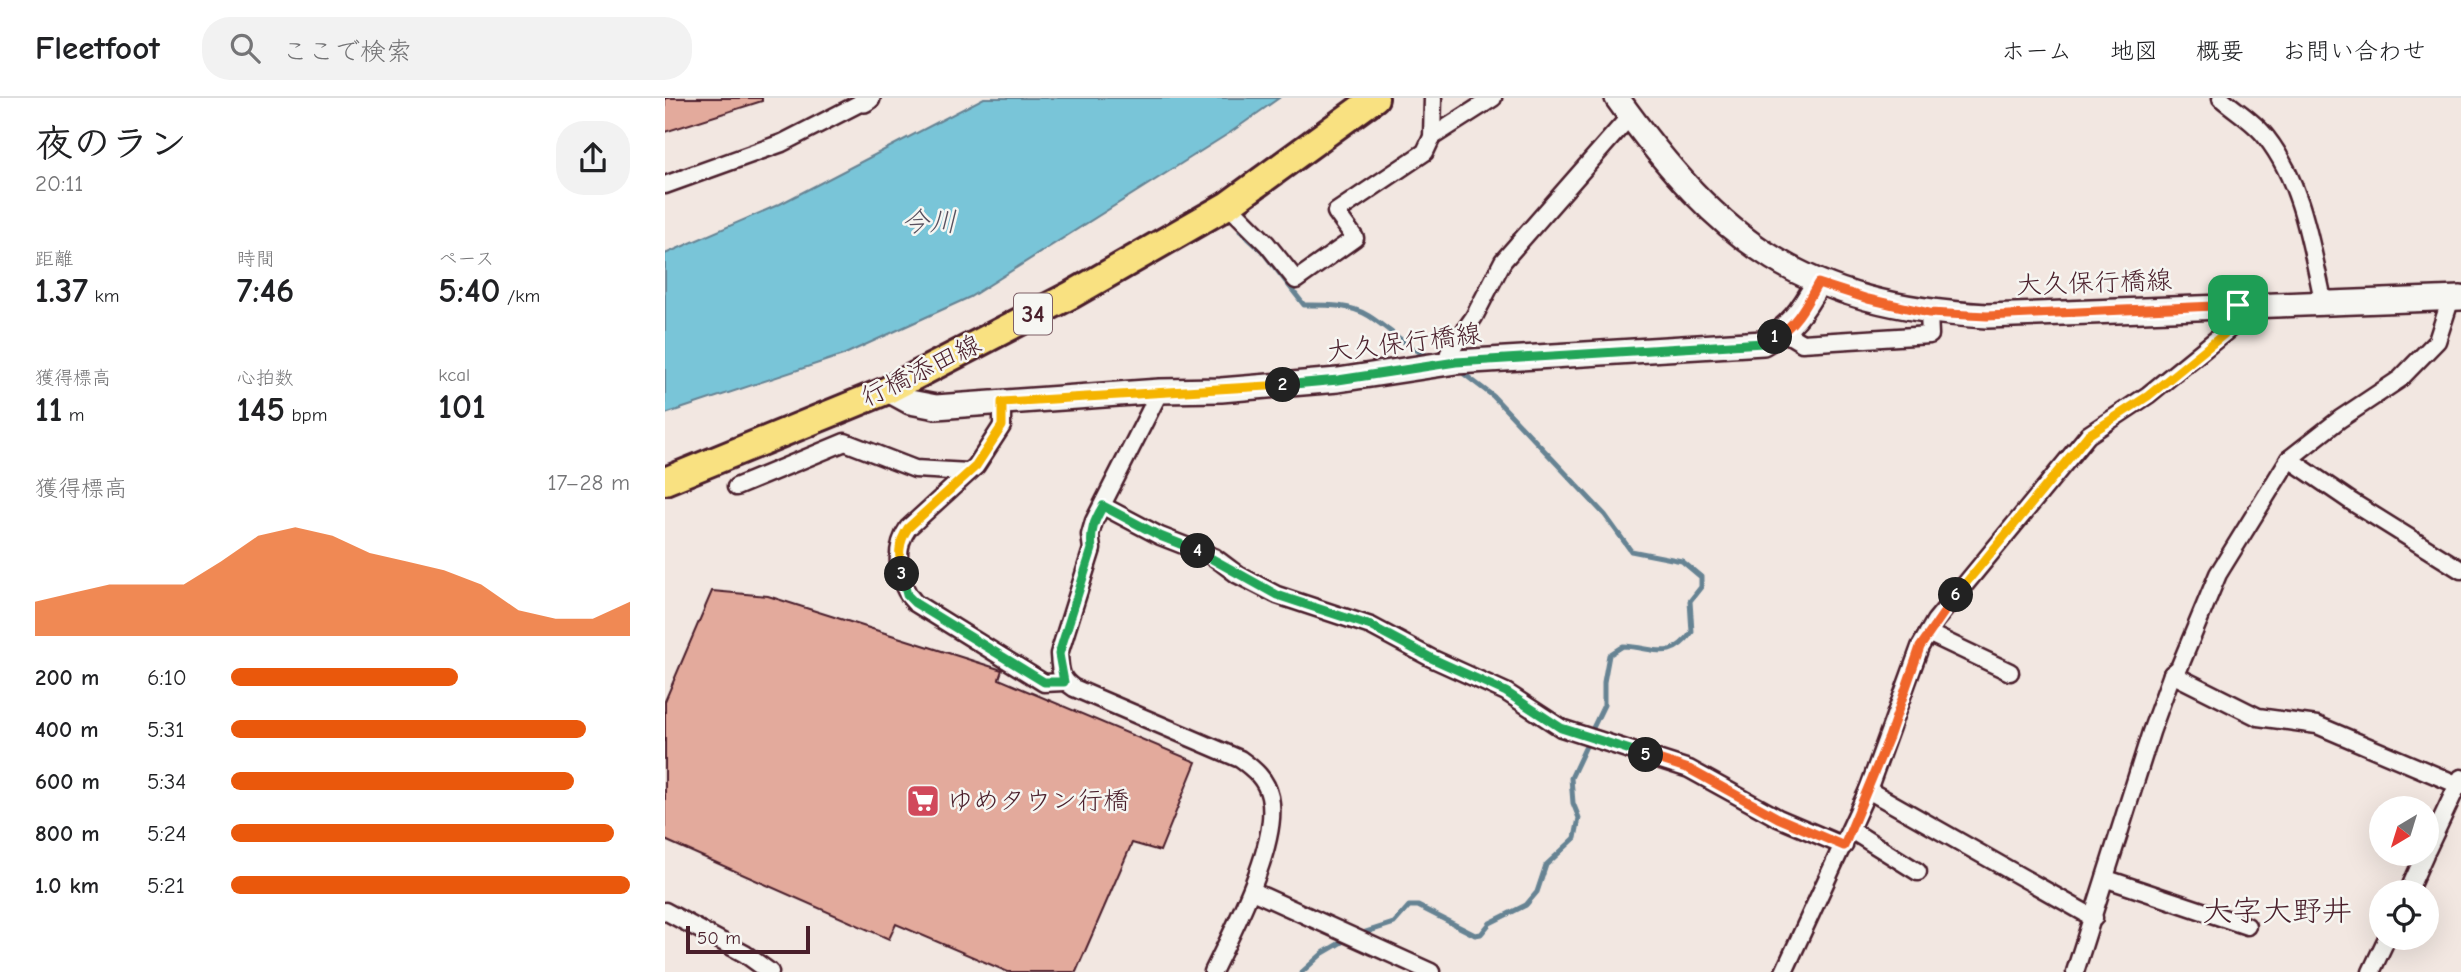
<!DOCTYPE html>
<html lang="ja">
<head>
<meta charset="utf-8">
<style>
  body { margin:0; font-family:"Comic Neue","Klee One",sans-serif; background:#f2f2f2; color:#202124; height:100vh; display:flex; flex-direction:column; font-size:26px; white-space:nowrap }
  * { box-sizing:border-box; margin:0 }
  p { font-size:23px; color:#757577 }
  .icon { flex:none; width:38px; height:38px; fill:none; stroke:currentColor; stroke-width:2; stroke-linecap:round; stroke-linejoin:round }
  .map { position:relative; flex:1; overflow:hidden }
  .drawer { display:flex; flex-direction:column; background:#fff; width:665px }
  .drawer>* { flex:none }
  .needle { width:46px; rotate:218deg }
  .controls { position:absolute; left:1704px; top:698px; display:grid; gap:14px }
  .controls a { display:grid; place-items:center; width:70px; height:70px; border-radius:50%; background:#fff; box-shadow:0 7px 28px #0002; font-size:35px }
  .scale { position:absolute; left:21px; bottom:18px; width:124px; box-sizing:border-box; padding-left:7px; border:4px solid #4a1f2b; border-top:0; font-size:19px; line-height:24px; white-space:nowrap; color:#4a1f2b; -webkit-text-stroke:5px #f6f6f2; paint-order:stroke }
  .pin { position:absolute; display:grid; place-items:center; width:60px; height:60px; color:#fff; margin:-30px; border-radius:14px; box-shadow:0 4px 10px #0006 }
  .km { position:absolute; width:35px; height:35px; margin:-18px; border-radius:50%; background:#222; color:#fff; font-size:19px; line-height:35px; text-align:center }
  .round { display:grid; place-items:center; flex:none; width:74px; height:74px; border-radius:28px; background:#f2f2f2 }
  .overview { display:flex; align-items:center; justify-content:space-between; height:119px; padding:0 35px }
  h1 { font-size:38px; font-weight:800; line-height:52px }
  .metrics { display:grid; grid-template-columns:repeat(3,1fr); gap:10px; height:119px; padding:7px 35px }
  .metrics div { display:grid; align-content:center }
  .metrics b { font-size:35px; font-weight:800 }
  .metrics small { font-size:19px; font-weight:400 }
  .metrics p { font-size:19px }
  .chart { height:196px; padding:14px 35px }
  .chart p { display:flex; justify-content:space-between }
  .chart svg { width:100%; height:126px; margin-top:7px; fill:#ea580c; opacity:.7 }
  ul { padding:0 35px; list-style:none; font-size:23px }
  li { display:grid; grid-template-columns:112px 84px 1fr; align-items:center; height:52px }
  li i { height:18px; border-radius:9px; background:#ea580c }
  header { display:flex; align-items:center; gap:42px; box-sizing:border-box; height:98px; padding:0 35px; background:#fff; border-bottom:2px solid #e0e0e0 }
  header strong { font-size:33px }
  nav { display:flex; gap:38px; margin-inline-start:auto; font-size:24px }
  .search { width:490px; height:63px; background:#f2f2f2; display:flex; align-items:center; gap:18px; box-sizing:border-box; padding:0 24px; border-radius:28px; color:#757577; font-size:26px }
  main { display:flex; flex:1; min-height:0 }
  .map>svg:first-child { display:block }
  .water { fill:#79c5d8; stroke:#668393; stroke-width:2 }
  .lines { fill:none; stroke-linecap:round; stroke-linejoin:round }
  .stream { stroke:#668393; stroke-width:5 }
  .building { fill:#e3aa9c; stroke:#4a1f2b; stroke-width:2 }
  .minor-casing { stroke:#4a1f2b; stroke-width:21 }
  .tertiary-casing { stroke:#4a1f2b; stroke-width:26 }
  .secondary-casing { stroke:#4a1f2b; stroke-width:28 }
  .primary-casing { stroke:#4a1f2b; stroke-width:32 }
  .minor { stroke:#f6f6f2; stroke-width:16 }
  .tertiary { stroke:#f6f6f2; stroke-width:21 }
  .secondary { stroke:#f6f6f2; stroke-width:23 }
  .primary { stroke:#f9e181; stroke-width:26 }
  .split-1-casing { stroke:#fff; stroke-width:14 }
  .split-2-casing { stroke:#fff; stroke-width:14 }
  .split-3-casing { stroke:#fff; stroke-width:14 }
  .split-4-casing { stroke:#fff; stroke-width:14 }
  .split-5-casing { stroke:#fff; stroke-width:14 }
  .split-6-casing { stroke:#fff; stroke-width:14 }
  .split-7-casing { stroke:#fff; stroke-width:14 }
  .split-1 { stroke:#f0652b; stroke-width:9 }
  .split-2 { stroke:#22a559; stroke-width:9 }
  .split-3 { stroke:#f5b400; stroke-width:9 }
  .split-4 { stroke:#22a559; stroke-width:9 }
  .split-5 { stroke:#22a559; stroke-width:9 }
  .split-6 { stroke:#f0652b; stroke-width:9 }
  .split-7 { stroke:#f5b400; stroke-width:9 }
  .labels { text-anchor:middle; dominant-baseline:central; stroke-width:5; stroke-linejoin:round; paint-order:stroke }
  .shield { fill:#f6f6f2; stroke:#7e6067; stroke-width:2 }
  .shield-label { font-size:24px; font-weight:bold; fill:#4a1f2b }
  .street-label { font-size:26px; fill:#4a1f2b; stroke:#f6f6f2 }
  .poi-label { font-size:26px; fill:#4a1f2b; stroke:#f6f6f2; text-anchor:start }
  .water-label { font-size:28px; font-style:italic; fill:#58515f; stroke:#f6f6f2 }
  .quarter-label { font-size:30px; fill:#4a1f2b; stroke:#f6f6f2 }
</style>
</head>
<body>
<header>
<strong>Fleetfoot</strong>
<div class="search"><svg class="icon" aria-label="search" viewBox="0 0 24 24"><circle cx="10" cy="10" r="6"/><path d="M15 15l6 6"/></svg>ここで検索</div>
<nav><a>ホーム</a><a>地図</a><a>概要</a><a>お問い合わせ</a></nav>
</header>
<main>
<section class="drawer">
<div class="overview"><div><h1>夜のラン</h1><p>20:11</p></div><a class="round"><svg class="icon" aria-label="share" viewBox="0 0 24 24"><path d="M12 15V3M7 8l5-5 5 5M5 13v7h14v-7"/></svg></a></div>
<div class="metrics">
<div><p>距離</p><b>1.37<small> km</small></b></div>
<div><p>時間</p><b>7:46</b></div>
<div><p>ペース</p><b>5:40<small> /km</small></b></div>
</div>
<div class="metrics">
<div><p>獲得標高</p><b>11<small> m</small></b></div>
<div><p>心拍数</p><b>145<small> bpm</small></b></div>
<div><p>kcal</p><b>101</b></div>
</div>
<div class="chart"><p><span>獲得標高</span>17–28 m</p>
<svg viewBox="0 0 160 44" preserveAspectRatio="none"><path d="M0 44V32L10 29L20 26L30 26L40 26L50 18L60 9L70 6L80 9L90 15L100 18L110 21L120 26L130 35L140 38L150 38L160 32V44z"/></svg>
</div>
<ul>
<li><b>200 m</b>6:10<i style="width:57%"></i></li>
<li><b>400 m</b>5:31<i style="width:89%"></i></li>
<li><b>600 m</b>5:34<i style="width:86%"></i></li>
<li><b>800 m</b>5:24<i style="width:96%"></i></li>
<li><b>1.0 km</b>5:21<i style="width:100%"></i></li>
</ul>
</section>
<div class="map">
<svg width="1796" height="874" viewBox="0 0 1796 874">
  <rect width="100%" height="100%" fill="#f2e7e1"/>
  <filter id="ink" filterUnits="userSpaceOnUse"><feTurbulence type="fractalNoise" baseFrequency=".0143" numOctaves="2"/><feDisplacementMap in="SourceGraphic" scale="14" xChannelSelector="R" yChannelSelector="G"/><feConvolveMatrix kernelMatrix="1 2 1 2 8 2 1 2 1" color-interpolation-filters="sRGB"/></filter>
  <g filter="url(#ink)">
    <path class="water" d="M 319,0 L 614,0 L 566,34 L 305,199 L 178,257 L 0,316 L 0,156 L 115,106 Z"/>
    <g class="lines">
      <g class="stream">
        <path d="M 575,133 L 597,153 L 639,207 C 660,207 685,206 704,218 C 726,232 741,249 765,259"/>
        <path d="M 799,276 L 828,298 L 940,417 L 966,453 L 1017,463 L 1036,479 L 1036,489 L 1025,503 L 1027,534 C 1004,565 990,549 958,548 L 944,557 L 939,584 L 939,607 L 926,634"/>
        <path d="M 695,836 L 729,825 L 744,808 L 753,808 L 810,837 L 816,836 L 825,825 L 861,807 L 872,794 L 881,767 L 910,740 L 914,720 L 908,705 L 906,680 L 922,646"/>
        <path d="M 637,874 L 658,855 L 682,841"/>
      </g>
    </g>
    <g class="building">
      <path d="M 0,0 L 97,0 L 97,3 L 0,34 Z"/>
      <path d="M 47,493 L 103,498 L 337,572 L 334,581 L 531,664 L 495,753 L 467,745 L 411,874 L 343,874 L 231,826 L 224,841 L 0,742 L 0,603 Z"/>
    </g>
    <g class="lines">
      <defs>
        <g id="minor">
          <path d="M 1556,0 C 1571,13 1590,24 1601,39 C 1638,86 1646,149 1659,206"/>
          <path d="M 767,39 L 828,0"/>
          <path d="M 0,87 L 117,45 L 199,3"/>
          <path d="M 563,107 L 602,146 L 631,182 L 690,140 L 671,114 L 760,54 L 767,39 L 768,0"/>
          <path d="M 1119,234 L 1137,245 L 1265,237 L 1264,215"/>
          <path d="M 791,264 L 784,255 L 809,219 L 838,163 L 965,18"/>
          <path d="M 495,293 L 429,423 L 425,437 L 427,451 L 394,556 C 395,572 395,581 409,590 L 575,661 C 589,671 601,681 605,699 C 615,745 568,832 548,874"/>
          <path d="M 337,304 L 337,328 L 311,368 L 243,430 C 228,451 232,486 250,505 L 379,585 L 399,584"/>
          <path d="M 1624,361 L 1687,404 L 1796,472"/>
          <path d="M 71,389 L 180,344 L 250,371 L 304,374"/>
          <path d="M 438,408 L 495,438 L 549,459 L 573,477 L 612,497 L 706,528 L 766,560 L 841,594 L 896,630 L 1024,671 L 1113,720 L 1179,748"/>
          <path d="M 1263,535 L 1345,574"/>
          <path d="M 1507,576 L 1593,619 L 1652,627 L 1796,688"/>
          <path d="M 1203,692 L 1429,820"/>
          <path d="M 1186,732 L 1253,774"/>
          <path d="M 1762,752 L 1796,680"/>
          <path d="M 1442,781 L 1582,828"/>
          <path d="M 587,793 L 766,874"/>
          <path d="M 1743,794 L 1760,756"/>
          <path d="M 0,813 L 80,856 L 105,874"/>
          <path d="M 1119,874 L 1203,692 L 1255,549 L 1270,523 L 1423,337 L 1483,297 L 1569,227 L 1573,207"/>
          <path d="M 1410,874 L 1486,634 L 1507,576 L 1514,570 L 1553,476 L 1624,361 L 1675,321 L 1735,281 L 1772,243 L 1786,200"/>
          <path d="M 1706,874 L 1722,840"/>
        </g>
        <path id="tertiary" d="M 199,3 L 204,0"/>
        <g id="secondary">
          <path d="M 952,0 C 1056,145 1139,208 1322,218 L 1796,200"/>
          <path d="M 223,292 L 245,304 L 271,309 L 495,293 L 556,292 L 673,282 L 791,264 L 1098,245 C 1126,230 1138,212 1153,185"/>
        </g>
        <path id="primary" d="M 0,383 L 223,292 L 406,197 L 563,107 L 710,0"/>
      </defs>
      <use href="#minor" class="minor-casing"/>
      <use href="#tertiary" class="tertiary-casing"/>
      <use href="#secondary" class="secondary-casing"/>
      <use href="#primary" class="primary-casing"/>
      <use href="#minor" class="minor"/>
      <use href="#tertiary" class="tertiary"/>
      <use href="#secondary" class="secondary"/>
      <use href="#primary" class="primary"/>
    </g>
  </g>
  <g class="lines" filter="url(#ink)">
    <defs>
      <path id="split-1" d="M 1110,239 C 1131,228 1142,205 1153,185 L 1203,201 L 1264,215 L 1322,218 L 1573,207"/>
      <path id="split-2" d="M 618,287 L 673,282 L 791,264 L 1098,245 L 1110,239"/>
      <path id="split-3" d="M 237,476 C 234,458 232,446 243,430 L 311,368 L 337,328 L 337,304 L 618,287"/>
      <path id="split-4" d="M 237,476 L 242,497 L 250,505 L 379,584 L 399,584 L 394,556 L 427,451 C 425,433 429,423 438,408 L 495,438 L 533,453"/>
      <path id="split-5" d="M 533,453 L 612,497 L 706,528 L 766,560 L 841,594 L 896,630 L 981,657"/>
      <path id="split-6" d="M 981,657 L 1024,671 L 1113,720 L 1179,748 L 1224,639 L 1255,549 L 1291,497"/>
      <path id="split-7" d="M 1291,497 L 1423,337 L 1483,298 L 1569,228 L 1573,207"/>
    </defs>
    <use href="#split-1" class="split-1-casing"/>
    <use href="#split-2" class="split-2-casing"/>
    <use href="#split-3" class="split-3-casing"/>
    <use href="#split-4" class="split-4-casing"/>
    <use href="#split-5" class="split-5-casing"/>
    <use href="#split-6" class="split-6-casing"/>
    <use href="#split-7" class="split-7-casing"/>
    <use href="#split-1" class="split-1"/>
    <use href="#split-2" class="split-2"/>
    <use href="#split-3" class="split-3"/>
    <use href="#split-4" class="split-4"/>
    <use href="#split-5" class="split-5"/>
    <use href="#split-6" class="split-6"/>
    <use href="#split-7" class="split-7"/>
  </g>
  <defs>
    <symbol id="supermarket-square" viewBox="-11 -11 22 22"><rect x="-9" y="-9" width="18" height="18" rx="4" fill="#d1495b" stroke="#f6f6f2"/><path d="M-6-5.5h2.5l.6 2H6L4.5 2H-2.5L-4.4-4H-6ZM-1.5 3.2a1.3 1.3 0 1 0 .1 0ZM3 3.2a1.3 1.3 0 1 0 .1 0Z" fill="#fff"/></symbol>
  </defs>
  <g fill-rule="evenodd">
    <use href="#supermarket-square" x="239" y="684" width="38" height="38"/>
  </g>
  <g class="labels">
    <rect class="shield" x="349" y="195.5" width="38" height="41" rx="5"/>
    <g class="shield-label">
      <text x="368" y="216">34</text>
    </g>
    <g class="street-label">
      <text transform="translate(1429 185) rotate(-2)">大久保行橋線</text>
      <text transform="translate(739 245) rotate(-7)">大久保行橋線</text>
      <text transform="translate(256 273) rotate(-26)">行橋添田線</text>
    </g>
    <g class="poi-label">
      <text x="282" y="703">ゆめタウン行橋</text>
    </g>
    <g class="water-label">
      <text x="264" y="124">今川</text>
    </g>
    <g class="quarter-label">
      <text x="1612" y="813">大字大野井</text>
    </g>
  </g>
</svg>
<div class="controls">
<a><svg class="needle" viewBox="-14 -14 28 28"><path d="M0-13l5 13h-10z" fill="#e53935"/><path d="M0 13l5-13h-10z" fill="#757577"/></svg></a>
<a><svg class="icon" aria-label="locate" viewBox="0 0 24 24"><circle cx="12" cy="12" r="6"/><path d="M12 2v4M12 18v4M2 12h4M18 12h4"/></svg></a>
</div>
<div class="scale">50 m</div>
<div class="pin" style="left:1573px;top:207px;background:#1e9e55"><svg class="icon" aria-label="arrive" viewBox="0 0 24 24"><path d="M6 21V4h12l-3 4 3 4H6"/></svg></div>
<b class="km" style="left:1110px;top:239px">1</b>
<b class="km" style="left:618px;top:287px">2</b>
<b class="km" style="left:237px;top:476px">3</b>
<b class="km" style="left:533px;top:453px">4</b>
<b class="km" style="left:981px;top:657px">5</b>
<b class="km" style="left:1291px;top:497px">6</b>
</div>
</main>
</body>
</html>
